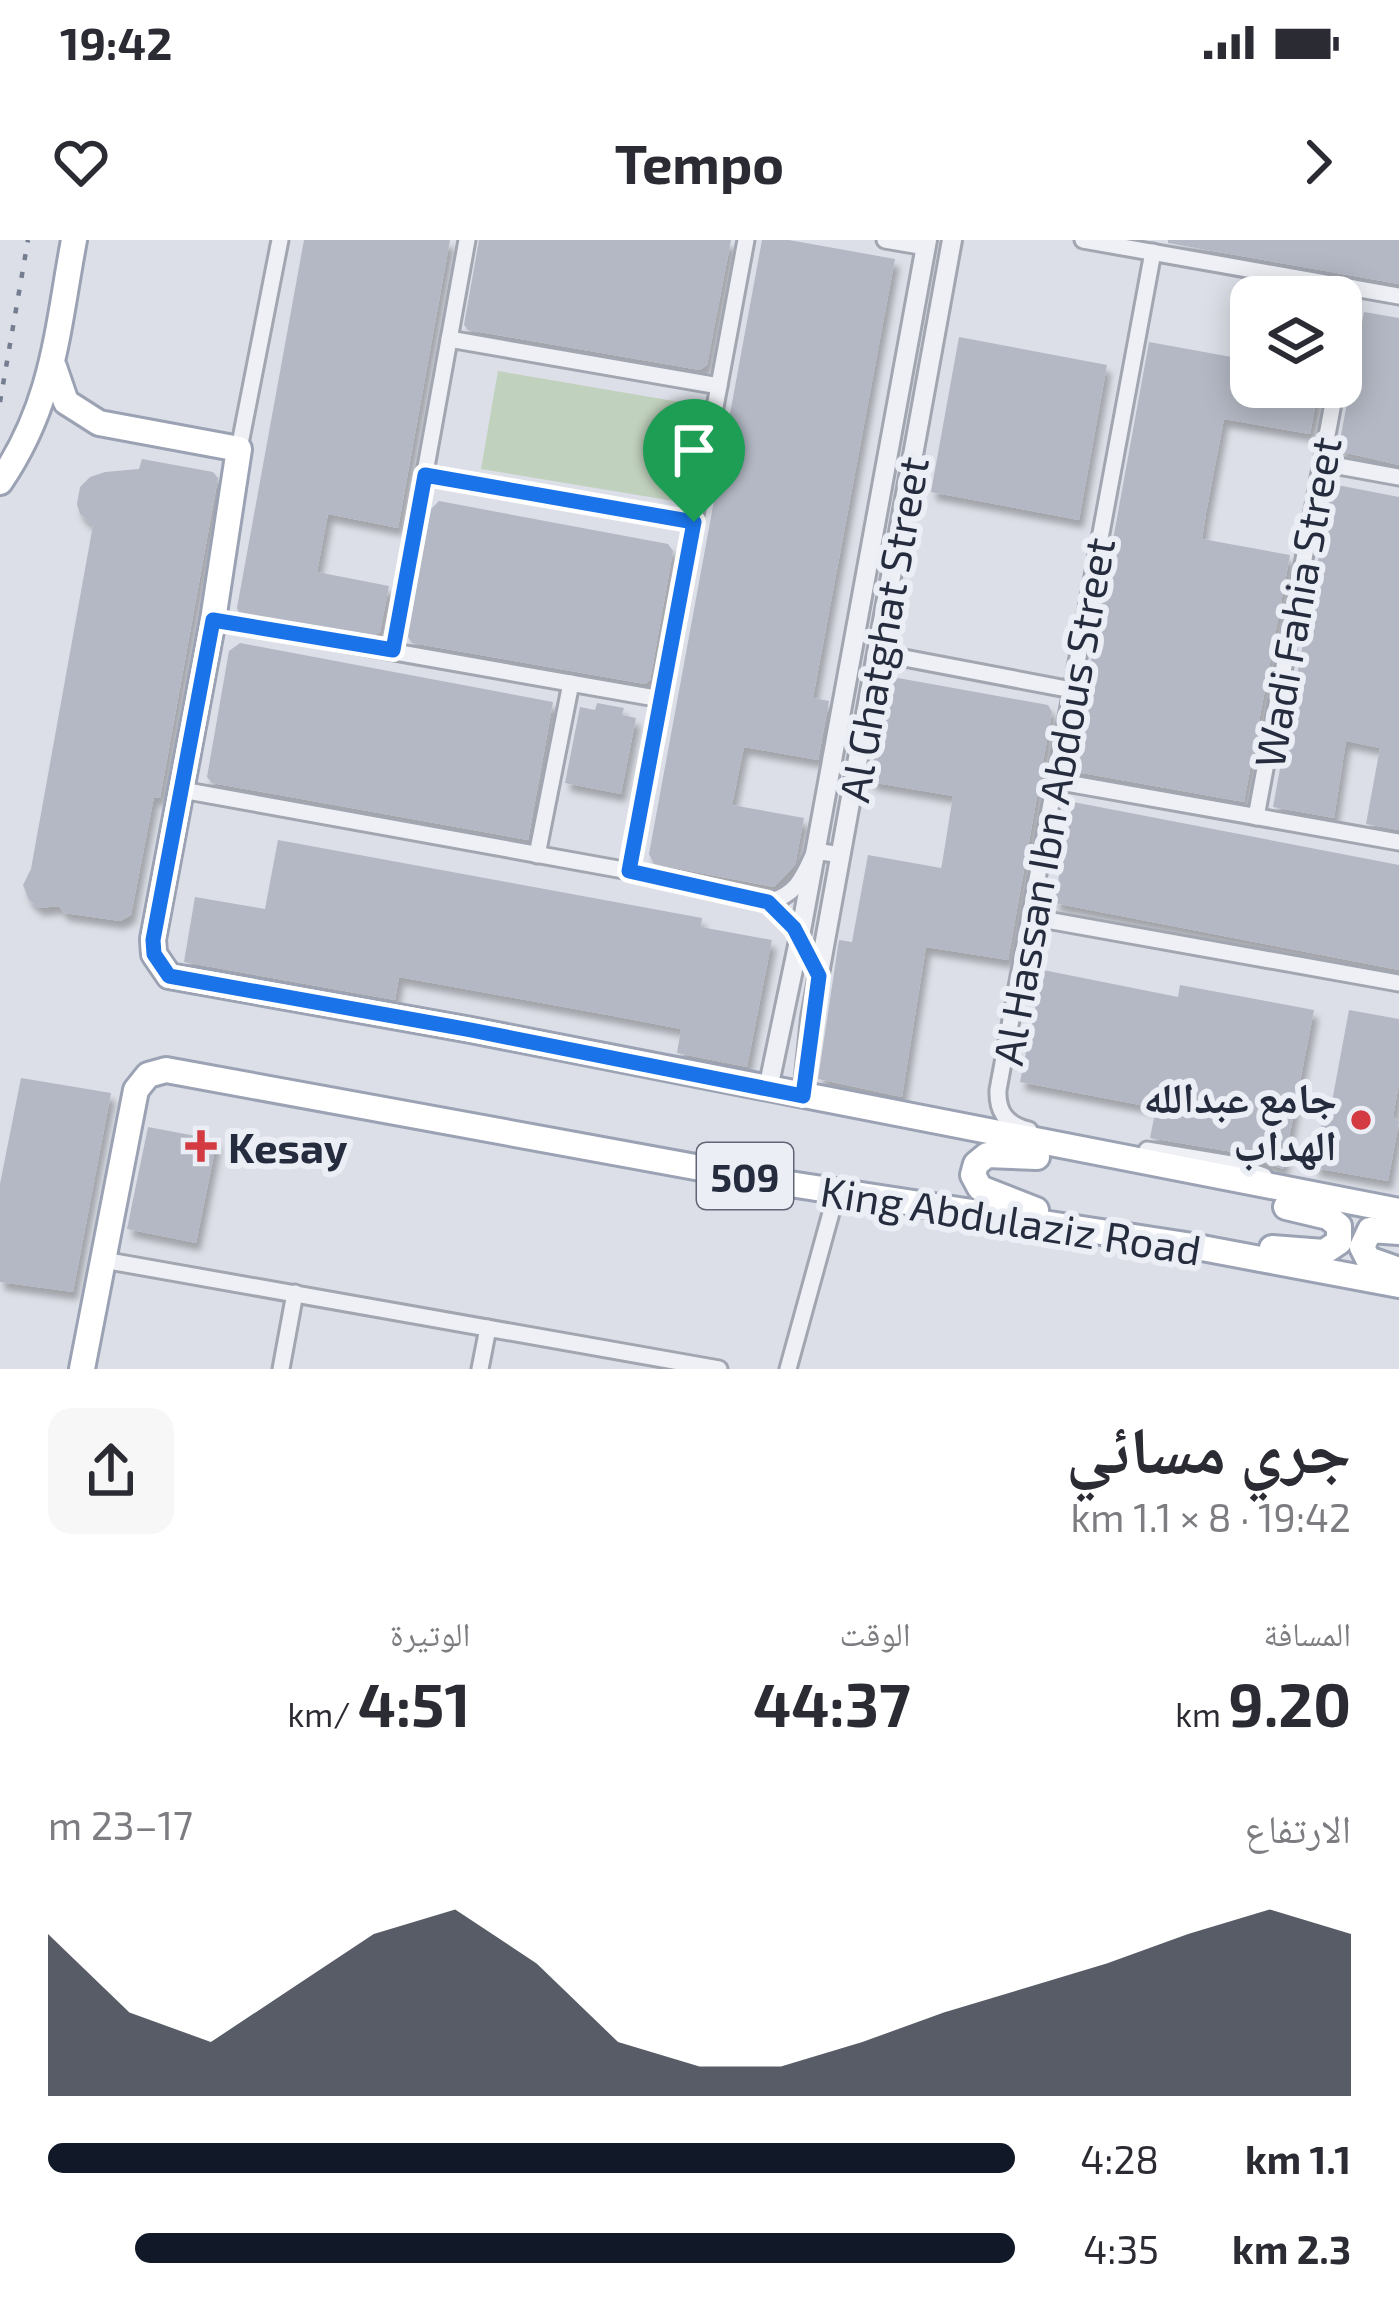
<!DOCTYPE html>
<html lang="ar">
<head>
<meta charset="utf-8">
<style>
  body { margin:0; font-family:"Exo 2","Noto Naskh Arabic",sans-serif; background:#f7f7f7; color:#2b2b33; direction:rtl; height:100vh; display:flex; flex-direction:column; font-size:45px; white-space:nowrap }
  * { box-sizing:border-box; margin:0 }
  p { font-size:39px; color:#7c7c81 }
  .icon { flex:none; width:66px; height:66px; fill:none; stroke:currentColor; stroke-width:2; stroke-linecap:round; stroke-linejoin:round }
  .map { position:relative; height:1129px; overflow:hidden; direction:ltr }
  .sheet { display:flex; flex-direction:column; background:#fff; flex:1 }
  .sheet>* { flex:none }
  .tools { position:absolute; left:1230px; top:36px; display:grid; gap:24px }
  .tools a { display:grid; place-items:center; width:132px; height:132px; border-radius:24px; background:#fff; box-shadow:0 6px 30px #0003; font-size:60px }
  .pin { position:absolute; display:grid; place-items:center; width:102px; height:102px; color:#fff; margin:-123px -51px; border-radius:50% 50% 50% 0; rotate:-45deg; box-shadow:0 0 12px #0007 }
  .pin .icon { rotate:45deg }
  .round { display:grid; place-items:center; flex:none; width:126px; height:126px; border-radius:24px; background:#f7f7f7 }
  .overview { display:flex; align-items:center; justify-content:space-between; height:204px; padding:0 48px }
  h1 { font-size:66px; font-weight:700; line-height:90px }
  .figures { display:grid; grid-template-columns:repeat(3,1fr); gap:18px; height:204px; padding:12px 48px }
  .figures div { display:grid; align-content:center }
  .figures b { font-size:60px; font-weight:700 }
  .figures small { font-size:33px; font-weight:400 }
  .figures p { font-size:33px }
  .chart { height:336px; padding:24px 48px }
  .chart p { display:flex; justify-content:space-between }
  .chart svg { width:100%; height:216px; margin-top:12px; fill:#111827; opacity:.7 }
  ul { padding:0 48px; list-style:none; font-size:39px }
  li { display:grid; grid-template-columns:192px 144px 1fr; align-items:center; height:90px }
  li i { height:30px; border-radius:15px; background:#111827 }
  .status { display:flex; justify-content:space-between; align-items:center; height:84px; padding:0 60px; background:#fff; direction:ltr }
  .status svg { height:33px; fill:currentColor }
  header { display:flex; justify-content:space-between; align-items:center; height:156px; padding:0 48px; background:#fff; font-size:54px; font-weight:700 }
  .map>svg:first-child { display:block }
  .green { fill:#c0d1bd }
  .building { fill:#b3b8c4; filter:url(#shadow) }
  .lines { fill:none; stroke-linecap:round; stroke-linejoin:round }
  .minor-casing { stroke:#a1a6b1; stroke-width:21 }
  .tertiary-casing { stroke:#a1a6b1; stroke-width:24 }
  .primary-casing { stroke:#9ba2b3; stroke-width:30 }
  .minor { stroke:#eff0f5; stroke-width:15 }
  .tertiary { stroke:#eff0f5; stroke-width:18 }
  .primary { stroke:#fff; stroke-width:24 }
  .rail { stroke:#757d91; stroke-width:4.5; stroke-dasharray:6 12; stroke-linecap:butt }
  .route-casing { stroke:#fff; stroke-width:24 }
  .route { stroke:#1a73e8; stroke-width:15 }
  .poi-dot { fill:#d33a41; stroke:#ebeef5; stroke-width:4.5 }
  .labels { text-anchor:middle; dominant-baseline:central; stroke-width:12; stroke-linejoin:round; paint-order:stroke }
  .shield { fill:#ebeef5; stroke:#606675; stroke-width:3 }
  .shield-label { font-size:39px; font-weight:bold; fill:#252c3e }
  .street-label { font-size:42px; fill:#252c3e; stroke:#ebeef5 }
  .poi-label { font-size:42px; font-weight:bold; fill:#252c3e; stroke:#ebeef5; text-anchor:end }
</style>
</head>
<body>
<div class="status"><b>19:42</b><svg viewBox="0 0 49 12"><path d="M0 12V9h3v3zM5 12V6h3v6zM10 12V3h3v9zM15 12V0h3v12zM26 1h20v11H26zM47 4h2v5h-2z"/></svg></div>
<header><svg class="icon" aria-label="forward" viewBox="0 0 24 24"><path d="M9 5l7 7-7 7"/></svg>Tempo<svg class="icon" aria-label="heart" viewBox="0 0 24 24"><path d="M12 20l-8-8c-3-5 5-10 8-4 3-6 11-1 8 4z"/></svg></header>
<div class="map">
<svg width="1399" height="1129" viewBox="0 0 1399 1129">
  <defs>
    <filter id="shadow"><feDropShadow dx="4.5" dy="8" stdDeviation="3" flood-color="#0004"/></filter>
  </defs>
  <rect width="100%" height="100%" fill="#dcdfe7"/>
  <path class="green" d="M 498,131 L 697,165 L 680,262 L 481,229 Z"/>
  <g class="building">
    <path d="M 304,0 L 450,0 L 398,288 L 328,274 L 317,332 L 389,346 L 380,392 L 373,396 L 239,372 L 237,368 Z"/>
    <path d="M 479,0 L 731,0 L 707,125 L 700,130 L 468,90 L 464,85 Z"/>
    <path d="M 762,0 L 789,0 L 895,19 L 813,458 L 829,461 L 818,520 L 744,507 L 732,565 L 804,578 L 795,625 L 774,647 L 654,624 L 649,614 Z"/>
    <path d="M 1168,0 L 1399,0 L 1399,44 L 1168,3 Z"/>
    <path d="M 1245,72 L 1251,72 L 1251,147 L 1319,147 L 1310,194 L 1224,179 L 1206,273 L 1202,299 L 1290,315 L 1244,562 L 1071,531 L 1149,102 L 1237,118 Z"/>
    <path d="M 1364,72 L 1399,78 L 1399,225 L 1338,211 Z"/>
    <path d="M 959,97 L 1107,125 L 1079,280 L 931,252 Z"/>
    <path d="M 142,219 L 213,232 L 218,238 L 160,558 L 154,557 L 131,675 L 120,681 L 64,673 L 59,666 L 39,668 L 29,660 L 23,645 L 31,629 L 93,285 L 80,274 L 77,264 L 80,247 L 90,237 L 105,232 L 139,229 Z"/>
    <path d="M 1337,245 L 1399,257 L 1399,590 L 1366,584 L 1380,508 L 1346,501 L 1334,578 L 1273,567 L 1331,251 Z"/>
    <path d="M 439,261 L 668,304 L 673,311 L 650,440 L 645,444 L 412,403 L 408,397 L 419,333 L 431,269 Z"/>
    <path d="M 240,403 L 553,462 L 528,600 L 212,543 L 207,537 L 229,411 Z"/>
    <path d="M 898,438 L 1048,465 L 1052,472 L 1008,720 L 926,707 L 902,857 L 818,839 L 839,700 L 852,702 L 868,615 L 941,628 L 942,624 L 953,556 L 870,542 L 887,444 Z"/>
    <path d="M 597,463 L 624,468 L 622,475 L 636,478 L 621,554 L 565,543 L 580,467 L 595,470 Z"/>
    <path d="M 1073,562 L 1399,625 L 1399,730 L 1054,663 Z"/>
    <path d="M 278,600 L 702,678 L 701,687 L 772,700 L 747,827 L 677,813 L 681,789 L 608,775 L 399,737 L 395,760 L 184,722 L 195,657 L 265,669 Z"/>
    <path d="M 1043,730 L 1178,757 L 1180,745 L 1314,770 L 1283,929 L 1233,912 L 1150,898 L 1156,868 L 1020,842 Z"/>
    <path d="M 1349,770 L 1399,779 L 1399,843 L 1393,877 L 1399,882 L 1388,941 L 1314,928 L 1325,865 L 1331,867 Z"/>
    <path d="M 21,838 L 111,853 L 73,1052 L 0,1042 L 0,944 Z"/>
    <path d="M 148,887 L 217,900 L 196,1003 L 127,989 Z"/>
  </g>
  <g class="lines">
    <defs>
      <g id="minor">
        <path d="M 885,0 L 926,7"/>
        <path d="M 1083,0 L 1399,56"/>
        <path d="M 449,99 L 719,146"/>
        <path d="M 1341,118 L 1354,48"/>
        <path d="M 239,209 L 280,0"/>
        <path d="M 1322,223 L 1399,237"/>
        <path d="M 425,235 L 694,282"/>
        <path d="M 213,380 L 661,459"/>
        <path d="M 393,410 L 467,0"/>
        <path d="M 878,413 L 1072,450"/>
        <path d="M 1055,541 L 1399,602"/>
        <path d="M 182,550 L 629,631 L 768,662 L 794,688 L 819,735"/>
        <path d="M 1256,577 L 1336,147"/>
        <path d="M 537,615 L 571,443"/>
        <path d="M 629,631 L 746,0"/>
        <path d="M 768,662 C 797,655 803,637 815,611 L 841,615"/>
        <path d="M 1030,677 L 1399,743"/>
        <path d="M 1029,890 C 1007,885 997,872 998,850 L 1153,12"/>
        <path d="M 1147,910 L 1231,924 L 1264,936"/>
        <path d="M 103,1020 L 719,1129"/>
        <path d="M 281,1129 L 295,1053"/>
        <path d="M 480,1129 L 488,1088"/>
        <path d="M 788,1129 L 837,951"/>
      </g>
      <g id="tertiary">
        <path d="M 768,849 L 800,696 L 927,0"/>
        <path d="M 803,856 L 811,778 L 952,0"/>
      </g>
      <g id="primary">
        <path d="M 54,127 L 66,162 L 99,183 L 239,209 L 213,380 L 153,699 L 154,714 L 169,736 L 471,790 L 1399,971"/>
        <path d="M 0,242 C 54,163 57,91 74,0"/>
        <path d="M 1036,970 L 980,948 L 973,935 L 976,924 L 987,915 L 1037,917"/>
        <path d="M 1399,992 L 1370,990 L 1362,1007 L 1368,1019 L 1399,1030"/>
        <path d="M 1272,1008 L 1324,1012 L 1339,1002 L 1339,986 L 1328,977 L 1286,967"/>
        <path d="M 82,1129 L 136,850 L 148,835 L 166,830 L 777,942 L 1186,1005 L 1399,1045"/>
      </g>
    </defs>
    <use href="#minor" class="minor-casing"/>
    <use href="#tertiary" class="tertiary-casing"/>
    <use href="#primary" class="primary-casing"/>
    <use href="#minor" class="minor"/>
    <use href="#tertiary" class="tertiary"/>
    <use href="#primary" class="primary"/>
    <path class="rail" d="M 0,162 L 28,0"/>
  </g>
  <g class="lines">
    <defs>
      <path id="route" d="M 425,235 L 694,282 L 629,631 L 768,662 L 794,688 L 819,736 L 803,856 L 471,790 L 169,736 L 154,714 L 153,700 L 213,380 L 393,410 Z"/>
    </defs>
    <use href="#route" class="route-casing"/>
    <use href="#route" class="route"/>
  </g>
  <g class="poi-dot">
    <circle cx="1361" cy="880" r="12"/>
    <path d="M195 888h12v12h12v12h-12v12h-12v-12h-12v-12h12z"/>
  </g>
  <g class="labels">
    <rect class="shield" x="697" y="903" width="96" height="66" rx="9"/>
    <g class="shield-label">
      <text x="745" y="936">509</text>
    </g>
    <g class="street-label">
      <text transform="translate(1296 362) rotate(-80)">Wadi Fahia Street</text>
      <text transform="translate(882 389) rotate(-80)">Al Ghatghat Street</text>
      <text transform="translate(1052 561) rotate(-80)">Al Hassan Ibn Abdous Street</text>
      <text transform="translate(1011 979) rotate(9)">King Abdulaziz Road</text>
    </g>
    <g class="poi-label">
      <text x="1337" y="856">جامع عبدالله<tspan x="1337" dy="48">الهداب</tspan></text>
      <text x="228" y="906" text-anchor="start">Kesay</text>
    </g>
  </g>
</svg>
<div class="tools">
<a><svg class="icon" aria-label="layers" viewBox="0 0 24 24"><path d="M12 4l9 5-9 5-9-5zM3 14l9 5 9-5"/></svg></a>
</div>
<div class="pin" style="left:694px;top:282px;background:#1e9e55"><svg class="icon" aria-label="arrive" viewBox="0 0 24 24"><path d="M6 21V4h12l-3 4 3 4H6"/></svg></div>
</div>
<section class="sheet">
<div class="overview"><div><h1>جري مسائي</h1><p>19:42 · 8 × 1.1 km</p></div><a class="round"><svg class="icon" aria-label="share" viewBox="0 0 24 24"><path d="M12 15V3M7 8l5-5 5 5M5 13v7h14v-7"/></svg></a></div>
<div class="figures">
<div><p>المسافة</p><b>9.20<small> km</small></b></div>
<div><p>الوقت</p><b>44:37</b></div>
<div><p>الوتيرة</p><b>4:51<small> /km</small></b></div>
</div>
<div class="chart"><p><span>الارتفاع</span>17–23 m</p>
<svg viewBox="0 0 160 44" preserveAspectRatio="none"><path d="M0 44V11L10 27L20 33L30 22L40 11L50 6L60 17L70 33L80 38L90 38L100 33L110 27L120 22L130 17L140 11L150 6L160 11V44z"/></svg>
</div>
<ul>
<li><b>1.1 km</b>4:28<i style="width:100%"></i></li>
<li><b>2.3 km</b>4:35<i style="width:91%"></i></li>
</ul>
</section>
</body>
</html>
